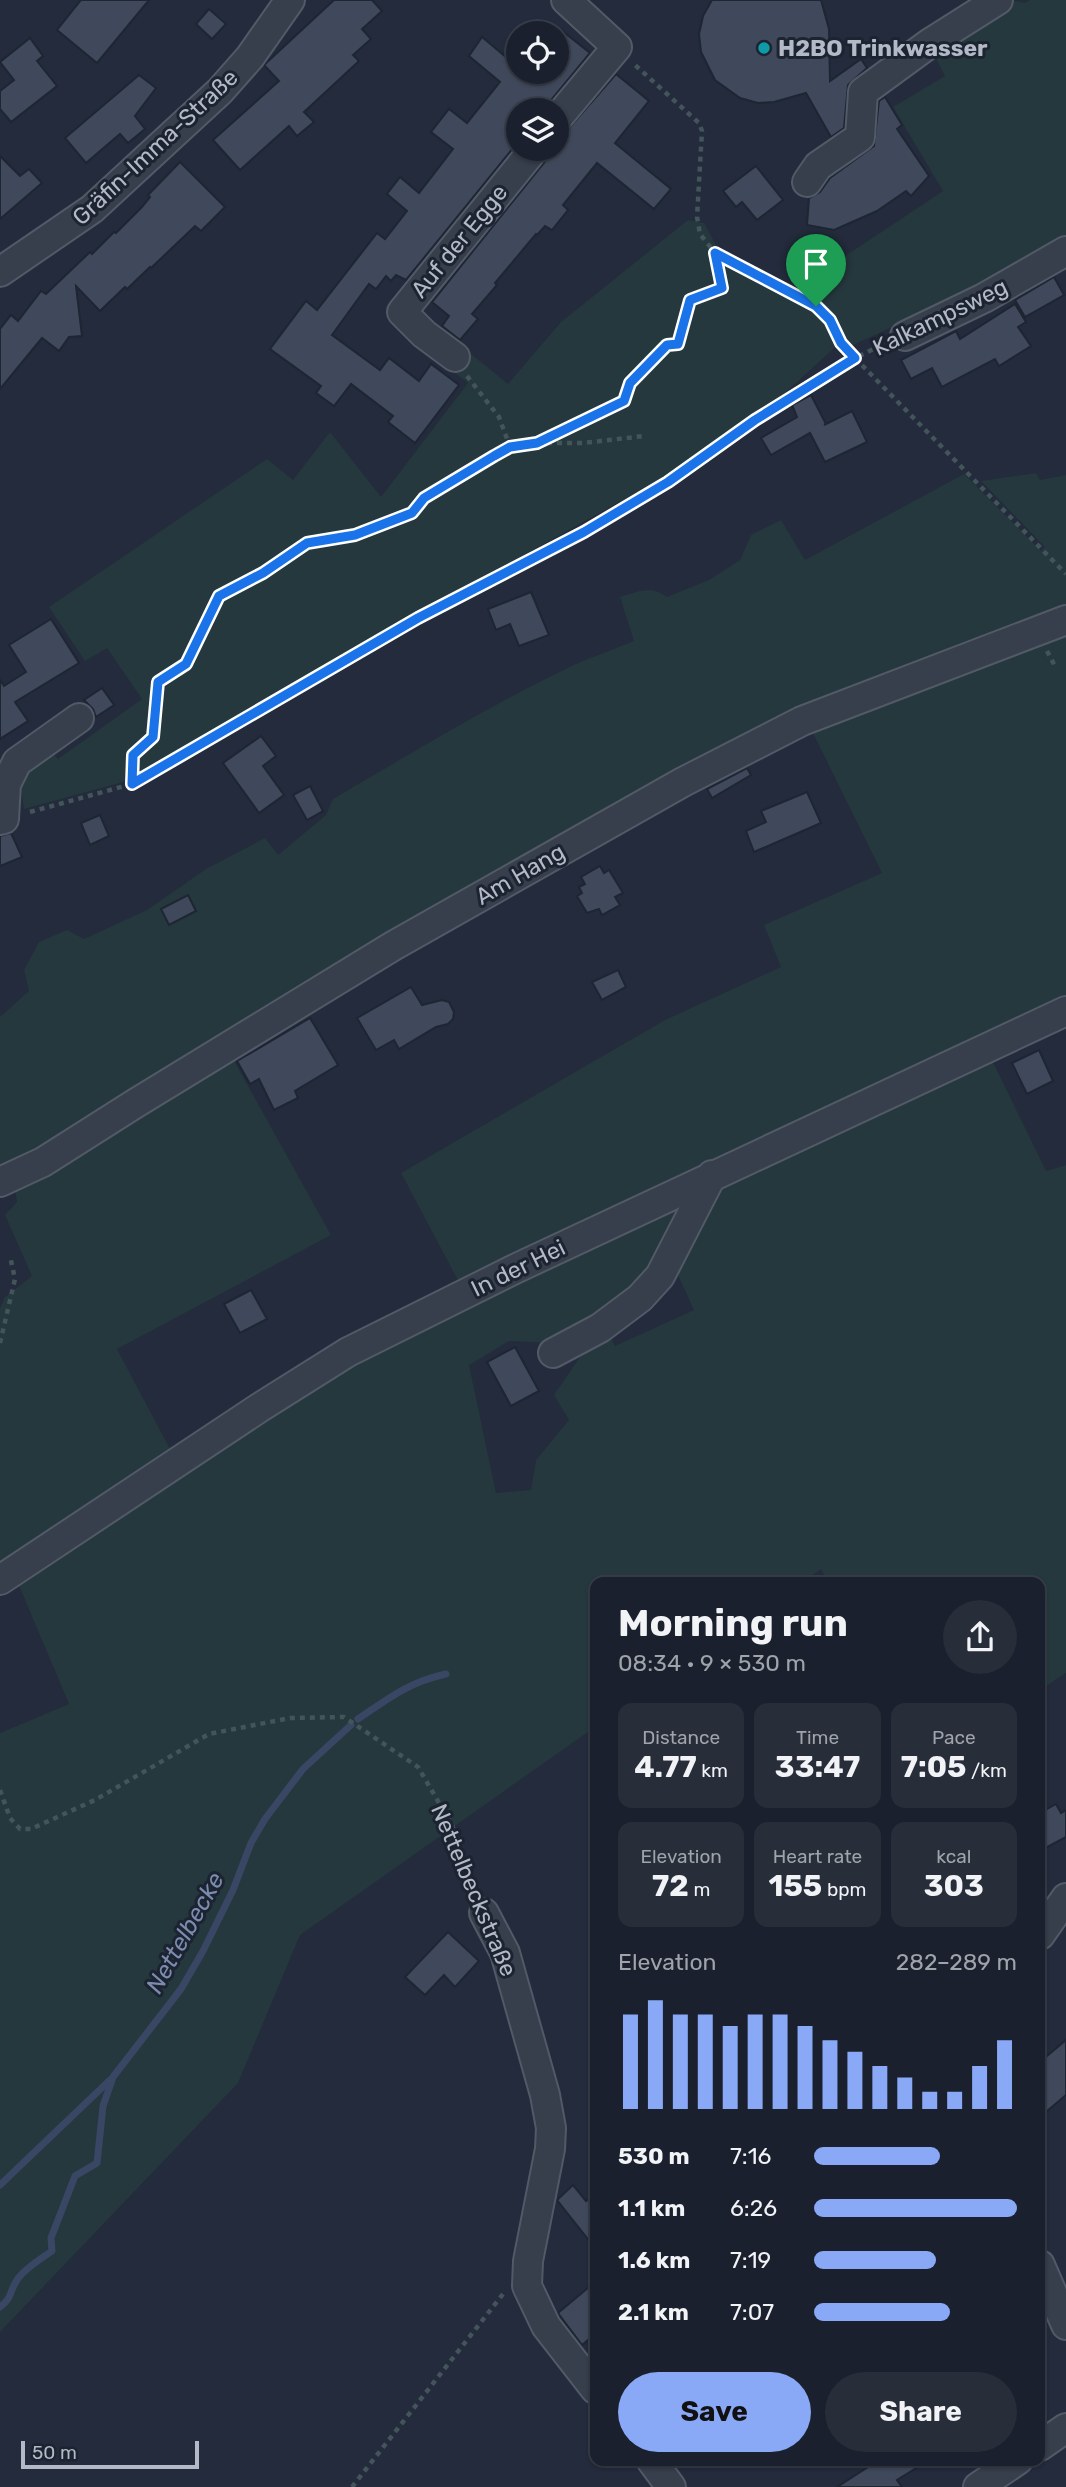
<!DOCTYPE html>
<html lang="en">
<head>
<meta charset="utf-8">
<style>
  body { margin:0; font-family:Rubik,sans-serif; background:#272d39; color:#f1f3f6; height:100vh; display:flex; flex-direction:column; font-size:26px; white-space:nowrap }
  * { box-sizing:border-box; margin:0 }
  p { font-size:23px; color:#9fa3aa }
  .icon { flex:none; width:38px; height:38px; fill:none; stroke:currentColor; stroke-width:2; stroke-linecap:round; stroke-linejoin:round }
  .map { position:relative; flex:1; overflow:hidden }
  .details { position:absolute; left:590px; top:1577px; width:455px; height:889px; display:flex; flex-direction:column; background:#1a202d; border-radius:14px; box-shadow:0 2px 5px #0004,0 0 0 2px #383e49 }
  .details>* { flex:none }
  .fabs { position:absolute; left:506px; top:21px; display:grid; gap:14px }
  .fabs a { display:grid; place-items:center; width:63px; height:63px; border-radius:50%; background:#1a202d; box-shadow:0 2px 5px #0004,0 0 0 2px #383e49; font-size:35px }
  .scale { position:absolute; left:21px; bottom:18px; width:178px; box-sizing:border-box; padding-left:7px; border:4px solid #b3b9c7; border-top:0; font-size:19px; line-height:24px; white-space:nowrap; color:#b3b9c7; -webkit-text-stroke:5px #1c2331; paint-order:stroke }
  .pin { position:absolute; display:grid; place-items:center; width:60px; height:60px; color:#fff; margin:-72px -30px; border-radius:50% 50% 50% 0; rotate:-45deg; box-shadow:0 0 7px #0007 }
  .pin .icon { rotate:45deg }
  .round { display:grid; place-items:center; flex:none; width:74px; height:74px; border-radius:37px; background:#272d39 }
  .headline { display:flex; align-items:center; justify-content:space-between; height:119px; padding:0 28px }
  h1 { font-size:38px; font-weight:700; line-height:52px }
  .figures { display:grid; grid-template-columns:repeat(3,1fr); gap:10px; height:119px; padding:7px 28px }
  .figures div { display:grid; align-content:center; border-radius:14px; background:#272d39; text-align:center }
  .figures b { font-size:30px; font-weight:700 }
  .figures small { font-size:19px; font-weight:400 }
  .figures p { font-size:19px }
  .chart { height:196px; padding:14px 28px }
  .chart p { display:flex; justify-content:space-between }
  .chart svg { width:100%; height:126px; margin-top:7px; stroke:#89a8f6; stroke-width:6 }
  .action { display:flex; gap:14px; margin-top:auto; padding:14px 28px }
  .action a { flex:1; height:80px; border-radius:42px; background:#89a8f6; color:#111; font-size:28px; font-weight:700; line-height:80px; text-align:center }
  .action a+a { background:#272d39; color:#f1f3f6 }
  ul { padding:0 28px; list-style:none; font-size:23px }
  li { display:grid; grid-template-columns:112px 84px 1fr; align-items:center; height:52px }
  li i { height:18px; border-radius:9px; background:#89a8f6 }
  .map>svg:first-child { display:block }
  .green { fill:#25383d; fill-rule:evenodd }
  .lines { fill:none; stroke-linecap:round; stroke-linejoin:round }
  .stream { stroke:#394765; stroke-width:7 }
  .building { fill:#3f495b; stroke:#1e2533; stroke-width:2 }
  .minor-casing { stroke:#525967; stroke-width:32 }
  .path { stroke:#43555a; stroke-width:4.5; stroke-dasharray:5 5; stroke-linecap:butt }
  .minor { stroke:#373e4c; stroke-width:28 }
  .route-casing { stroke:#fff; stroke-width:14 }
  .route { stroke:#1a73e8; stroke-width:9 }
  .culture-dot { fill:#0f9aa8; stroke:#1c2331; stroke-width:2.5 }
  .labels { text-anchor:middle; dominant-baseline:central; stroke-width:6; stroke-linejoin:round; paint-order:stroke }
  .poi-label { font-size:23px; font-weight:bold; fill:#b3b9c7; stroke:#1c2331; text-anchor:start }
  .street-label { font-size:23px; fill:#b3b9c7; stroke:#1c2331 }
  .water-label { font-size:24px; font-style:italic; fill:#7b8caf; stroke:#1c2331 }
</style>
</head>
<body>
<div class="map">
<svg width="1066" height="2487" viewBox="0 0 1066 2487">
  <rect width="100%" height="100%" fill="#232b3c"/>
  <g class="green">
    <path d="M 1030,0 L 1066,0 L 1066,239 L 997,278 L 849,347 L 842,341 L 785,393 L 657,481 L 398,625 L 134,779 L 24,809 C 18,774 22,771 51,751 L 58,759 L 142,699 L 107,648 L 85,661 L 49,607 L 267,459 L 293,480 L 330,432 L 381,497 L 468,383 L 445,365 L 459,344 L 508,384 L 561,322 L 688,220 L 704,223 L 717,247 L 725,253 L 794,290 L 943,191 L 893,107 L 945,76 L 935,57 L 935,50 L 1015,1 L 1025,3 Z"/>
    <path d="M 1036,473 L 1040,480 L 1066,475 L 1066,612 L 890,678 L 37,1152 L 0,1168 L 0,1017 L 29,991 L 24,970 L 39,942 L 67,930 L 84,939 L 147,910 L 206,869 L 265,838 L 278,855 L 326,815 L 333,799 C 412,753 491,704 574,665 C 594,656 615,649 634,641 L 620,597 C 638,592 650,585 667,597 L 709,580 L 740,560 L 751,535 L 781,520 L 805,560 L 964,474 L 1041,551 L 1045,547 L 981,481 Z"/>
    <path d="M 1066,631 L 1066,999 L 462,1288 L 401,1173 L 665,1020 L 781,967 L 764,925 L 882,873 L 811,729 Z"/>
    <path d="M 232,1057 L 331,1235 L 117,1349 L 179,1466 L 358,1353 L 991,1058 L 1046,1171 L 1066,1165 L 1066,1673 L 1040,1690 L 1040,1582 L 828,1582 L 821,1569 L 803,1582 L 595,1582 L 595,1727 L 300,1935 L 238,2083 L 0,2332 L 0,1733 L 69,1704 L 12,1569 L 0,1575 L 0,1308 L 5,1297 L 32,1276 L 5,1215 L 17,1202 L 15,1188 L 62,1167 L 121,1122 ZM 677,1273 L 694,1310 L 615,1346 L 608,1333 L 584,1351 L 554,1395 L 569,1420 L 536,1460 L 531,1490 L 496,1493 L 469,1365 L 509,1341 L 552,1343 L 637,1292 Z"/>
  </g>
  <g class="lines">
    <g class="stream">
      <path d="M 358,1719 C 389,1698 409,1682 446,1674"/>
      <path d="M 0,2185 L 110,2080"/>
      <path d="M 0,2307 C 13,2297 9,2292 17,2280 C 25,2268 41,2259 52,2251 L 51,2238 L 75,2176 L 97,2163 L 103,2106 L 113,2077 L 181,1989 L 203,1951 L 233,1890 L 251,1843 L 265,1819 L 303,1769 L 351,1725"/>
    </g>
  </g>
  <g class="building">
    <path d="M 81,0 L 149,0 L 97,63 L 57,30 Z"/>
    <path d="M 334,0 L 372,0 L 382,11 L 362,29 L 371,39 L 353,55 L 359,61 L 304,112 L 314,122 L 297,136 L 289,126 L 240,170 L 213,140 L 279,81 L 264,65 Z"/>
    <path d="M 712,0 L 821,0 L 829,29 L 830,81 L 861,59 L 867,68 L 848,85 L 844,128 L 831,137 L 806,93 L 774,102 L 758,103 L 740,98 L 715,80 L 701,52 L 699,34 L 703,16 Z"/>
    <path d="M 209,9 L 226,24 L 212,39 L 196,24 Z"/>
    <path d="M 556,26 L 590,53 L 543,110 L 518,110 L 518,142 L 406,280 L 396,275 L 391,281 L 386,276 L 376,289 L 369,284 L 332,335 L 380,370 L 389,358 L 419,381 L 431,364 L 459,385 L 415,443 L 388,422 L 393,416 L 351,384 L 334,406 L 316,393 L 321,386 L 270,349 L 306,301 L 317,310 L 377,233 L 385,239 L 407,211 L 387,194 L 400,177 L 419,193 L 453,149 L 431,132 L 449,109 L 467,123 L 500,82 L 469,56 L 482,37 L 518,67 L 518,72 L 556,72 Z"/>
    <path d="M 30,38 L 43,56 L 37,61 L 57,86 L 11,122 L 0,109 L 0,91 L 14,80 L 0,62 Z"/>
    <path d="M 616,74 L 649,101 L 615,143 L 671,189 L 654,209 L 597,163 L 563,205 L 568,210 L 552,230 L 545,226 L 537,235 L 536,234 L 495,283 L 497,285 L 472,314 L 478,319 L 460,340 L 442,326 L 449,316 L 432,302 L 547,159 L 550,150 L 556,149 L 556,143 Z"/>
    <path d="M 139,75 L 156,88 L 135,116 L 145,129 L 128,143 L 120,134 L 86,163 L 65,138 Z"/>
    <path d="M 885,97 L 902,125 L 897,129 L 929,176 L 911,196 L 906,191 L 877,211 L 834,230 L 807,225 L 809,198 L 820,192 L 830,178 L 874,146 L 879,101 Z"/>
    <path d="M 0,156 L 20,176 L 29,169 L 42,183 L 0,219 Z"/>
    <path d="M 180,162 L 225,207 L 201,231 L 195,226 L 151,268 L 150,267 L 127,289 L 125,287 L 100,311 L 76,286 L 82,336 L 69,337 L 59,351 L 42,338 L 0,389 L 0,329 L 11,315 L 18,321 L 41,291 L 46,294 L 90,252 L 92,254 L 114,232 L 116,233 L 142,207 L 150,197 L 148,195 Z"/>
    <path d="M 756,166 L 783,200 L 757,220 L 742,202 L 736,207 L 723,191 Z"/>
    <path d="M 1054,277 L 1064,295 L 1025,317 L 1015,300 Z"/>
    <path d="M 1015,304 L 1026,322 L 1018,327 L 1031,346 L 999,366 L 995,359 L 942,387 L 932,368 L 911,379 L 901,360 L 956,331 L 960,339 Z"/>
    <path d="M 811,395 L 826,424 L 824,425 L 852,411 L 867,442 L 825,462 L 810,433 L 771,455 L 761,438 L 797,417 L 792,405 Z"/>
    <path d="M 531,592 L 549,635 L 519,646 L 510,624 L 496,630 L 488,609 Z"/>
    <path d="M 51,619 L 79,663 L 15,702 L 28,721 L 0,739 L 0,680 L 4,686 L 26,672 L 9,645 Z"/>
    <path d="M 102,688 L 114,705 L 96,717 L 93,709 L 84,700 Z"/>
    <path d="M 261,736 L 276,756 L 263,766 L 284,795 L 259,813 L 223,763 Z"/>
    <path d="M 747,768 L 751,775 L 712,798 L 707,789 Z"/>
    <path d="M 310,786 L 323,811 L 307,820 L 293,795 Z"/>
    <path d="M 807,792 L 821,823 L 754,852 L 746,831 L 766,822 L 761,811 Z"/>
    <path d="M 100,815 L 109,836 L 90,845 L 81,823 Z"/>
    <path d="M 11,833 L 22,857 L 0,866 L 0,836 Z"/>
    <path d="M 600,866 L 604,873 L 609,870 L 623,893 L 615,897 L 620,905 L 602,915 L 599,909 L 587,913 L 577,896 L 582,893 L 579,887 L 585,884 L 581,877 Z"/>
    <path d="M 188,895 L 196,911 L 169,925 L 161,909 Z"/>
    <path d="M 618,970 L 626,987 L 602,1000 L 592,982 Z"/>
    <path d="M 411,987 L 422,1005 L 442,1000 L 449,1002 L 454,1012 L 453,1019 L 448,1024 L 436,1027 L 399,1049 L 394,1040 L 376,1050 L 357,1018 Z"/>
    <path d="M 310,1018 L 338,1065 L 295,1091 L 298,1098 L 274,1110 L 259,1079 L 250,1084 L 237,1061 Z"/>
    <path d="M 1039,1050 L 1053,1081 L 1027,1094 L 1012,1063 Z"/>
    <path d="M 251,1290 L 267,1319 L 240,1333 L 224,1304 Z"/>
    <path d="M 515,1347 L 539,1391 L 511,1406 L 487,1362 Z"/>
    <path d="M 1056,1804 L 1061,1813 L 1066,1810 L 1066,1837 L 1040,1851 L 1040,1813 Z"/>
    <path d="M 448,1932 L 479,1961 L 455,1987 L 444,1975 L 425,1995 L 405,1977 Z"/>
    <path d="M 1066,2040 L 1066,2095 L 1040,2117 L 1040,2062 Z"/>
    <path d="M 573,2185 L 586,2201 L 595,2194 L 595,2248 L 557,2200 Z"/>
    <path d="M 595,2282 L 595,2334 L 582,2345 L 558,2313 Z"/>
    <path d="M 879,2460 L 929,2460 L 897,2480 L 902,2487 L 837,2487 Z"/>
  </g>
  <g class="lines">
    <defs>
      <g id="minor">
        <path d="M 556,120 L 617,47 L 566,0"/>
        <path d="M 807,182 L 818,166 L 860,137 L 863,92 L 930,43 L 998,0"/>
        <path d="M 0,272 L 92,209 L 220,91 L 250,57 L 290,0"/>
        <path d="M 905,336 L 984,298 L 1066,251"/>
        <path d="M 455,357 L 424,334 L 402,312 L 534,149"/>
        <path d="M 0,820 L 4,819 L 6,784 L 17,762 L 79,718"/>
        <path d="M 0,1182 L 43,1162 L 136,1103 L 393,946 L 683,782 L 802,721 L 1066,620"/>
        <path d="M 553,1353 L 600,1328 L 640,1298 L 660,1276 L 712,1175"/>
        <path d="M 0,1580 L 259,1408 L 348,1352 L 519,1267 L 1066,1011"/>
        <path d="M 484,1913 L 505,1953 L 545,2095 L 551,2128 L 550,2149 L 528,2261 L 527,2286 L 546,2326 L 595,2389"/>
        <path d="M 1040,1935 L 1066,1898"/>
        <path d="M 1040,2265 L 1066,2325"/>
        <path d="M 1040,2446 L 1066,2428"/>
        <path d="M 651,2460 L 671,2487"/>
        <path d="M 978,2487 L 1018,2460"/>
      </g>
    </defs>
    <use href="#minor" class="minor-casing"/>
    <g class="path">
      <path d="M 715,253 L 816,306 L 830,320 L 841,343 L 855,358 L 1066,574"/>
      <path d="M 467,376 L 499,417 L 510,447"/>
      <path d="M 539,442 L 624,401 L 630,383 L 667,345 L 679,344 L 690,301 L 722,288 L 715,253 L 700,234 L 697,217 L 702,131 L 699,123 L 635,65"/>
      <path d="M 1047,651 L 1056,668"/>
      <path d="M 132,784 L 133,755 L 153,737 L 157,682 L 186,664 L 219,596 L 263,573 L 307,543 L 355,535 L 412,513 L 424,498 L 510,447 L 537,443 L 583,443 L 644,436"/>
      <path d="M 30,812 L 132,784 L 418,618 L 584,532 L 668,482 L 755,420 L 855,358 L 884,344"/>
      <path d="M 0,1343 L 15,1279 L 10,1256"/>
      <path d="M 0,1790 L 10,1818 L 20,1829 L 31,1829 L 95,1800 L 209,1734 L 290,1718 L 344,1717 L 418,1767 L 452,1825 L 476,1892"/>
      <path d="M 352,2487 L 503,2294"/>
    </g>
    <use href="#minor" class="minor"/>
  </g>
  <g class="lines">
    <defs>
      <path id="route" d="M 715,253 L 816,306 L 830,320 L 841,343 L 855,358 L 755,420 L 668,482 L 584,532 L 418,618 L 132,784 L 133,755 L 153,737 L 158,682 L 186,664 L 219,596 L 263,573 L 307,543 L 355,535 L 412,513 L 424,498 L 494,456 L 510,447 L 537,443 L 624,401 L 630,383 L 667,345 L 678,344 L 690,300 L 722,288 Z"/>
    </defs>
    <use href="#route" class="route-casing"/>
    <use href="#route" class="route"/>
  </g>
  <circle class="culture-dot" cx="764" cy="48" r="7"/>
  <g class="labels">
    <g class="poi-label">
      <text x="778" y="48">H2BO Trinkwasser</text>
    </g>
    <g class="street-label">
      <text transform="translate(155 147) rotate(-43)">Gräfin-Imma-Straße</text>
      <text transform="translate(459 241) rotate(-51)">Auf der Egge</text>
      <text transform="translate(940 317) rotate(-26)">Kalkampsweg</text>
      <text transform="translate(520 874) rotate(-30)">Am Hang</text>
      <text transform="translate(518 1268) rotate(-26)">In der Hei</text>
      <text transform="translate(474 1890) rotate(67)">Nettelbeckstraße</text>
    </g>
    <g class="water-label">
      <text transform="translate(185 1933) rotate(-61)">Nettelbecke</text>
    </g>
  </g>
</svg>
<div class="fabs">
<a><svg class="icon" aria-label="locate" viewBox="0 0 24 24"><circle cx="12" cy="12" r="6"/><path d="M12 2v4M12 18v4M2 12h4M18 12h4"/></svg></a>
<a><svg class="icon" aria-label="layers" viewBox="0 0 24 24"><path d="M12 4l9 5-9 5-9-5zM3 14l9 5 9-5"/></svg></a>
</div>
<div class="scale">50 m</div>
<div class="pin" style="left:816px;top:306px;background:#1e9e55"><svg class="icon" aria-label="arrive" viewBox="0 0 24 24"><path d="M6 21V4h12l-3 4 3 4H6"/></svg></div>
<section class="details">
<div class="headline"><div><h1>Morning run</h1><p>08:34 · 9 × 530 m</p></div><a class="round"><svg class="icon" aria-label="share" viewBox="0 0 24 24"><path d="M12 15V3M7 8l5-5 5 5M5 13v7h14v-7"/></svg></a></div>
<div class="figures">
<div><p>Distance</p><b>4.77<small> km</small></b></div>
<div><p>Time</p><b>33:47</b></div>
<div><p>Pace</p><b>7:05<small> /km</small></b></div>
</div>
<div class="figures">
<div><p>Elevation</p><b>72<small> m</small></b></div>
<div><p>Heart rate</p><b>155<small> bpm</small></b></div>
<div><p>kcal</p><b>303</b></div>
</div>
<div class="chart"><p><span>Elevation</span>282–289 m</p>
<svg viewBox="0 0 160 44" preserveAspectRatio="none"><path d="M5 44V11M15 44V6M25 44V11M35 44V11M45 44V15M55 44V11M65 44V11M75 44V15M85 44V20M95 44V24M105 44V29M115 44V33M125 44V38M135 44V38M145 44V29M155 44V20"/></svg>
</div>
<ul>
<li><b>530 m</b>7:16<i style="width:62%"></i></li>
<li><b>1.1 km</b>6:26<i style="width:100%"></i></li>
<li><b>1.6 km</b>7:19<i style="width:60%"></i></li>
<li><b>2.1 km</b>7:07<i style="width:67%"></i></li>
</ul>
<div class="action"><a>Save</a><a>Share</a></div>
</section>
</div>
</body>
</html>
